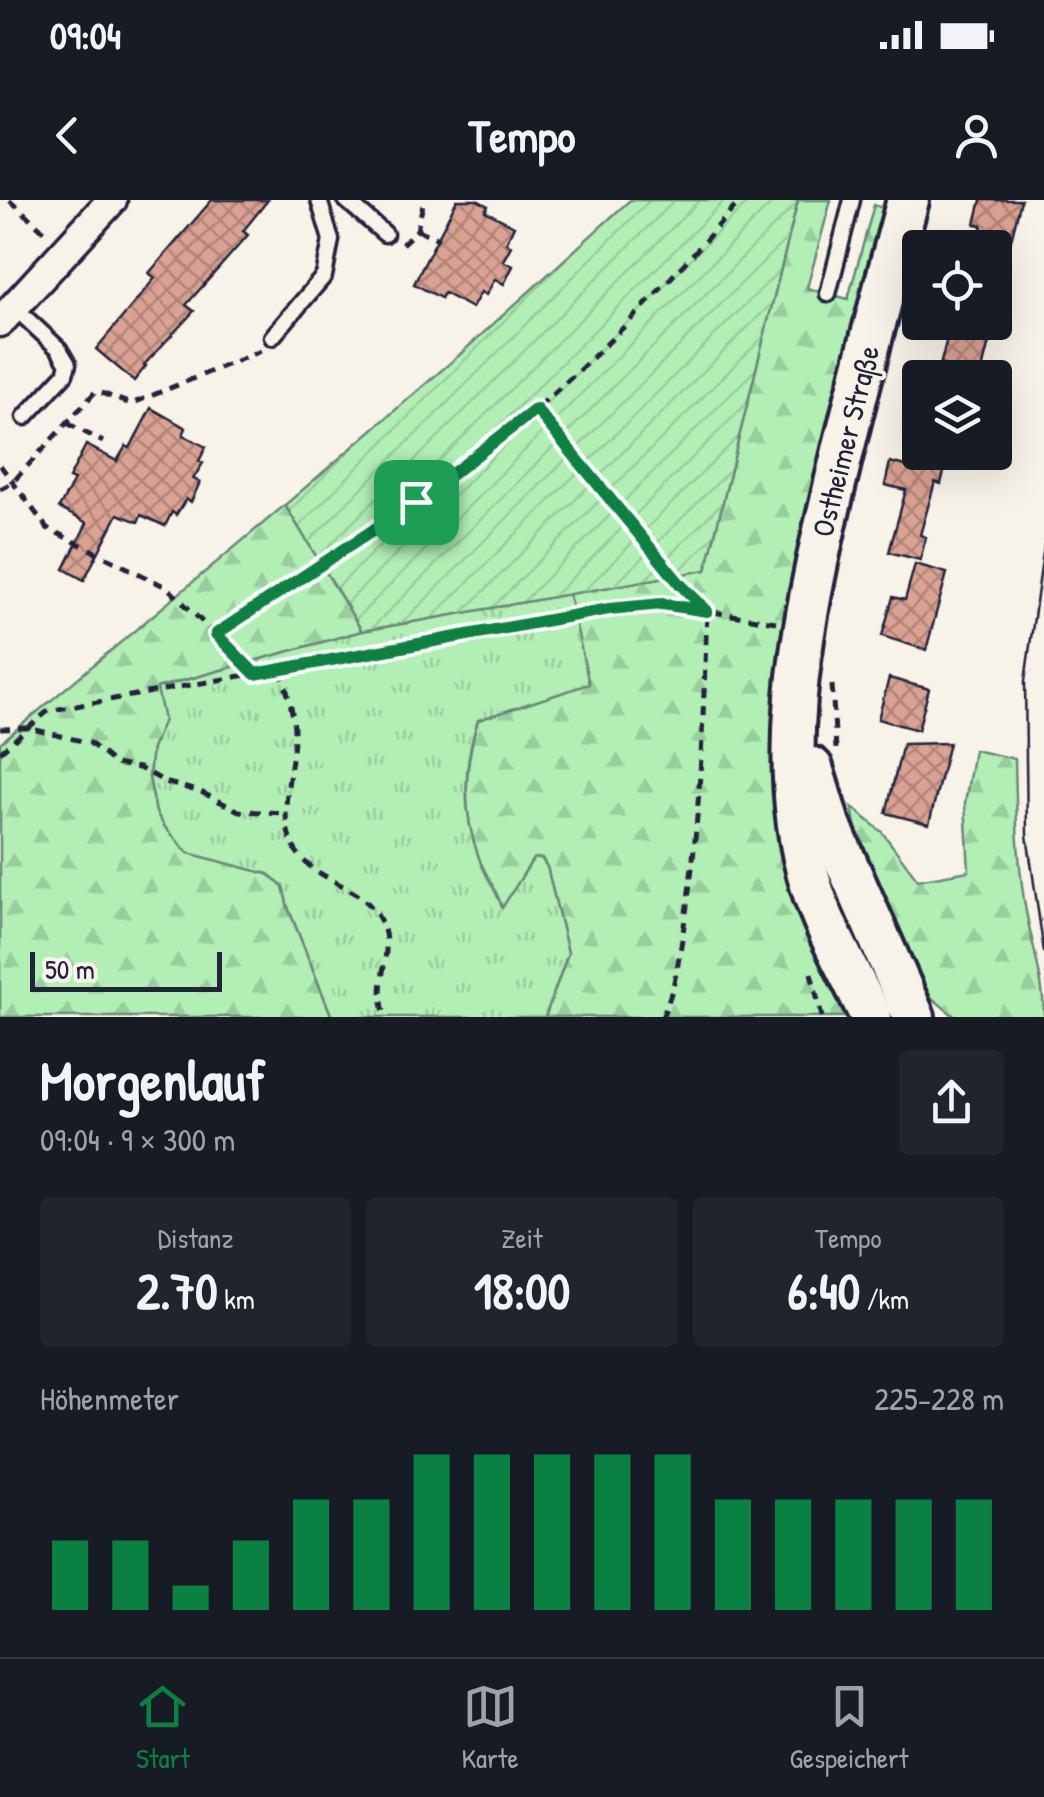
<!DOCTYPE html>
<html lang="de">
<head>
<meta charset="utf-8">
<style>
  body { margin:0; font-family:"Patrick Hand",sans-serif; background:#20242c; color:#f1f3f6; height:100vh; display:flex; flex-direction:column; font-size:38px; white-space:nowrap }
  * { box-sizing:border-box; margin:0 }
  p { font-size:32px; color:#9ea1a6 }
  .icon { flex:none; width:55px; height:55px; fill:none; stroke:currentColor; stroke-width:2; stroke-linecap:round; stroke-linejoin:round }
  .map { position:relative; height:817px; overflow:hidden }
  .details { display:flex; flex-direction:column; background:#171b24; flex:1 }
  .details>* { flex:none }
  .buttons { position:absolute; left:902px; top:30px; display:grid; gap:20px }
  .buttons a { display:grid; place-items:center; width:110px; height:110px; border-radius:10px; background:#171b24; box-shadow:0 10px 40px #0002; font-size:50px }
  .scale { position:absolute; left:30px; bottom:25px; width:192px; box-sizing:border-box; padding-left:10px; border:5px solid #22223b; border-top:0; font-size:28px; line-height:35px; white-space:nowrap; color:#22223b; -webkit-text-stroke:8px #f7f3e8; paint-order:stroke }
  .pin { position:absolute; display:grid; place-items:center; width:85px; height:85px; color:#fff; margin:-42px; border-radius:20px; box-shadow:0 5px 15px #0006 }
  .round { display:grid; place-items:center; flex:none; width:105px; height:105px; border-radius:10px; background:#20242c }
  .head { display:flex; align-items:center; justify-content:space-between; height:170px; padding:0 40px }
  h1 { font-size:55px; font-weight:700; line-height:75px }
  .figures { display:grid; grid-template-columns:repeat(3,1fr); gap:15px; height:170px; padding:10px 40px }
  .figures div { display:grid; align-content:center; border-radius:10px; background:#20242c; text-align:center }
  .figures b { font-size:50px; font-weight:700 }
  .figures small { font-size:28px; font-weight:400 }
  .figures p { font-size:28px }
  .chart { height:280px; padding:20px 40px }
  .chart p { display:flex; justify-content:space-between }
  .chart svg { width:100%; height:180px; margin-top:10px; stroke:#0b8043; stroke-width:6 }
  .status { display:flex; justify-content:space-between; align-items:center; height:70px; padding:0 50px; background:#171b24; direction:ltr }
  .status svg { height:28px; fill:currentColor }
  header { display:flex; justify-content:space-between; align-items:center; height:130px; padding:0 40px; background:#171b24; font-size:45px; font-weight:700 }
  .tab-bar { display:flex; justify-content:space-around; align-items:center; height:140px; border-top:2px solid #363941; background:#171b24; font-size:28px; color:#9ea1a6 }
  .tab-bar a { display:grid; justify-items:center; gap:5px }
  .tab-bar .current { color:#0b8043 }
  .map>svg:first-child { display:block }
  .forest { fill:url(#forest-firs); stroke:#6a8878; stroke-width:2.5 }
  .park { fill:url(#park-tufts); stroke:#6a8878; stroke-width:2.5 }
  .garden { fill:url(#garden-furrows); stroke:#6a8878; stroke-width:2.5 }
  .building { fill:url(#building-cross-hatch); stroke:#22223b; stroke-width:2.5 }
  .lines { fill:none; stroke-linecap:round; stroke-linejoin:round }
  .service-casing { stroke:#22223b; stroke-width:21 }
  .minor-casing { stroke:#22223b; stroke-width:35 }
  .secondary-casing { stroke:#22223b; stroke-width:48 }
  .path { stroke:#22223b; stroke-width:5; stroke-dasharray:10 8; stroke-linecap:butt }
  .service { stroke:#f7f3e8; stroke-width:14 }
  .minor { stroke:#f7f3e8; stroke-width:28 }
  .secondary { stroke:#f7f3e8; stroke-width:40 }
  .tram { stroke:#22223b; stroke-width:2.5 }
  .route-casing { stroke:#fff; stroke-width:20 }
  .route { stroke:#0b8043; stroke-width:12 }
  .labels { text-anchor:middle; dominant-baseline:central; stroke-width:8; stroke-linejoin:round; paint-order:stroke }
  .street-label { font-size:30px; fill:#22223b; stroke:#f7f3e8 }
</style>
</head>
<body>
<div class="status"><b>09:04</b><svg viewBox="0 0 49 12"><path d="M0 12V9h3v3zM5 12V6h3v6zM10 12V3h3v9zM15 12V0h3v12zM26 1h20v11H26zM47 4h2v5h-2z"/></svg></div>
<header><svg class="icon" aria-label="back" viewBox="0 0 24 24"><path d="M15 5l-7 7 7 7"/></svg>Tempo<svg class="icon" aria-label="person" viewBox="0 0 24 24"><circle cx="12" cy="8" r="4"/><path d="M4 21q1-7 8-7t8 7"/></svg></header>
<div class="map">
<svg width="1044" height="817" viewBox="0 0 1044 817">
  <defs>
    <pattern id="forest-firs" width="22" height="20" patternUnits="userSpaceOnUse" patternTransform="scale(2.5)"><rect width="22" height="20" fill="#b1efb5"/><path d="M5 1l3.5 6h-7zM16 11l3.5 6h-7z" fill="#98cd9d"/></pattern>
    <pattern id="park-tufts" width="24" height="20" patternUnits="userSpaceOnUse" patternTransform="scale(2.5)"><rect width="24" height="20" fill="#b1efb5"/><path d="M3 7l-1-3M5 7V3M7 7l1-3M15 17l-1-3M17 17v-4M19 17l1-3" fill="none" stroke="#98cd9d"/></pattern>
    <pattern id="garden-furrows" width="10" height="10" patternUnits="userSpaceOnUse" patternTransform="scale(2.5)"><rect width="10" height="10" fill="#b1efb5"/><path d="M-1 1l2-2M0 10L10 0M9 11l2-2" fill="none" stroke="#98cd9d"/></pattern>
    <pattern id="building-cross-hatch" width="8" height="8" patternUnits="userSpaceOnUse" patternTransform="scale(2.5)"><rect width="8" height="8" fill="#daa292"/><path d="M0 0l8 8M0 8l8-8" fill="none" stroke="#b08478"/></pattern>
  </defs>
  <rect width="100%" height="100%" fill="#f7f3e8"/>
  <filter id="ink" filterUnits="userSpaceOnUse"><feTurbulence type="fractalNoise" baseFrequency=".01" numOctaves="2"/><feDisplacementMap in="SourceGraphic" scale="20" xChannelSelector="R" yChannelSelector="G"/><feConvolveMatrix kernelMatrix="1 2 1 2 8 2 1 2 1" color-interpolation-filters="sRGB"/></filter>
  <g filter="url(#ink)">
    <g class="forest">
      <path d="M 798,0 L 831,0 L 807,88 L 848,99 L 874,5 L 893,11 L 788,408 L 780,525 L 852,817 L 545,817 L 568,753 L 547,667 L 542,658 L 533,659 L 502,709 C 498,691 486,677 479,659 C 462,613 464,566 478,520 L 588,484 L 569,394 L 706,370 Z"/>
      <path d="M 285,305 L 362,431 L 157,488 L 165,520 L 152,549 L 149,577 L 156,612 L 165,627 L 188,653 L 268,674 L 283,686 L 288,707 L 332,817 L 0,817 L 0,543 Z"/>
      <path d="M 974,550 L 1015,559 C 1016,606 1017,653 1024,700 C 1030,739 1044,778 1044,817 L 955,817 L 931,797 L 911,763 L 859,647 L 852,607 L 882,632 L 918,680 L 969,671 L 965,603 Z"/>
    </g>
    <path class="park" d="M 569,394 L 589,484 L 478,520 C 463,565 462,612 479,658 C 485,676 497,690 502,708 L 533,659 L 541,658 L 547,667 L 568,753 L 545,817 L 332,817 L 288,707 L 283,686 L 268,674 L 188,653 L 165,627 L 156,612 L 149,577 L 152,549 L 164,520 L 157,488 L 362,431 Z"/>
    <path class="garden" d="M 630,0 L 798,0 L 706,370 L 362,431 L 285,305 L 457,157 Z"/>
    <g class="building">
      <path d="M 212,0 L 268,0 L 243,31 L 248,35 L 186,105 L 194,111 L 144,165 L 146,166 L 134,181 L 96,149 L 155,78 L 149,73 Z"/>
      <path d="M 457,0 L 477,0 L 488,6 L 485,11 L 514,26 L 506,43 L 511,46 L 503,61 L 513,66 L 504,84 L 495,79 L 486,95 L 481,92 L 472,108 L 444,93 L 441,98 L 414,84 Z"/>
      <path d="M 981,0 L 1021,0 L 1009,48 L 977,48 L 982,25 L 975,24 Z"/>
      <path d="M 951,122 L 994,122 L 980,178 L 937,178 Z"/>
      <path d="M 151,208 L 186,228 L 183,235 L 206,247 L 199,261 L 203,263 L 193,279 L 200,282 L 191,302 L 186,299 L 176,315 L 172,312 L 165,326 L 141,315 L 138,322 L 118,314 L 84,380 L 64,369 L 87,323 L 59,308 L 74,280 L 69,278 L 86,245 L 117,261 L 126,246 L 130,248 Z"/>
      <path d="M 917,252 L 949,252 L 941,284 L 935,282 L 920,335 L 926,337 L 920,360 L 889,352 L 906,290 L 885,285 L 890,262 L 913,268 Z"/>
      <path d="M 915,364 L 947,373 L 926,450 L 882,436 L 893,397 L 905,400 Z"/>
      <path d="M 889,478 L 929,489 L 918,530 L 878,519 Z"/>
      <path d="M 949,543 L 929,624 L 886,613 L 903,544 Z"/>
    </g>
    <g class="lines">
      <defs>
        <g id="service">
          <path d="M 346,0 L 385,34"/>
          <path d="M 828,94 L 852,0"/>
          <path d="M 14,107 L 59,149 L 68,164 L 65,174 L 25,217"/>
          <path d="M 272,137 L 324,76 L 331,40 L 319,0"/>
        </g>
        <path id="minor" d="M 0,122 L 112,0"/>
        <g id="secondary">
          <path d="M 812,568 L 828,621 L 914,817"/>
          <path d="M 871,817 C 851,774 825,731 811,685 C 775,566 801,427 829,309 C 853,206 880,103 908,0"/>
        </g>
      </defs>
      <use href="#service" class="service-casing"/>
      <use href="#minor" class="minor-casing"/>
      <use href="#secondary" class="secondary-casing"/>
      <g class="path">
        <path d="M 10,0 L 48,35"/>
        <path d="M 417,30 L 439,39"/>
        <path d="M 402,44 L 417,30 L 424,0"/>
        <path d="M 536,209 L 680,385 L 707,411 C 703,514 701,618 685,719 C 680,752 676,787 662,817"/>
        <path d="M 67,223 L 103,242"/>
        <path d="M 0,265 L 47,328 L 168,388 L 255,474"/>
        <path d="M 0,289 L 12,283 L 96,191 L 131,204 L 261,151"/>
        <path d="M 215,434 C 325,367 434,295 533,211 C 606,150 678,72 741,0"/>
        <path d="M 280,470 C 287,490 293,509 294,530 C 295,564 281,597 288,631 C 299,681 353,678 376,713 C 401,750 370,777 386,817"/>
        <path d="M 832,485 L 836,549"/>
        <path d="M 0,529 L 28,528 L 90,543 L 115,564 L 139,568 L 168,583 L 201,592 L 239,611 L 285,613"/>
        <path d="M 0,552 L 48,511 L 609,409 L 662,404 L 776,422"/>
        <path d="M 811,773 L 822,817"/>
      </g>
      <use href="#service" class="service"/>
      <use href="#minor" class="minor"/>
      <use href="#secondary" class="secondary"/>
      <path class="tram" d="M 1044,346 L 1025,481 L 1027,635 L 1044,752"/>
    </g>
  </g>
  <g class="lines" filter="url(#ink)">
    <defs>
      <path id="route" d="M 536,209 L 680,384 L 707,411 L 662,404 L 609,409 L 255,474 L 216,434 L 416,302 Z"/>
    </defs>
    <use href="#route" class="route-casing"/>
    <use href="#route" class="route"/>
  </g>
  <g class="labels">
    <g class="street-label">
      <text transform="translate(845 241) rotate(-76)">Ostheimer Straße</text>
    </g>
  </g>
</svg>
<div class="buttons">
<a><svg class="icon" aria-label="locate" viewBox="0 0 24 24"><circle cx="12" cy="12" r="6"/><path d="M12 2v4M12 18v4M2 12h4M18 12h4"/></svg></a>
<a><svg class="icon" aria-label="layers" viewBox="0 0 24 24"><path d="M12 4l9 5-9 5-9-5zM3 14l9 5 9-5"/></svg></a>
</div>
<div class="scale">50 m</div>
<div class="pin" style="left:416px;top:302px;background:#1e9e55"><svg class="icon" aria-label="arrive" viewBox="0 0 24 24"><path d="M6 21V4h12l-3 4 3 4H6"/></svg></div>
</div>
<section class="details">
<div class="head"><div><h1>Morgenlauf</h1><p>09:04 · 9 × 300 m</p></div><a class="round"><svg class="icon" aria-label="share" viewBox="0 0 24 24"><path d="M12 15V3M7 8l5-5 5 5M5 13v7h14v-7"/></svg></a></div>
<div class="figures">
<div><p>Distanz</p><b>2.70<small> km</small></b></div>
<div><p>Zeit</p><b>18:00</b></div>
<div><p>Tempo</p><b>6:40<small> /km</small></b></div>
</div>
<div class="chart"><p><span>Höhenmeter</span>225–228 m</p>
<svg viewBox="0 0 160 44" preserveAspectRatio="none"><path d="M5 44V27M15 44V27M25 44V38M35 44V27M45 44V17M55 44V17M65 44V6M75 44V6M85 44V6M95 44V6M105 44V6M115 44V17M125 44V17M135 44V17M145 44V17M155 44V17"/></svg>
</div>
</section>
<nav class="tab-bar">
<a class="current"><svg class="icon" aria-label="home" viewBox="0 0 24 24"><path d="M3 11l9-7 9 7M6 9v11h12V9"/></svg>Start</a>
<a><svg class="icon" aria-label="map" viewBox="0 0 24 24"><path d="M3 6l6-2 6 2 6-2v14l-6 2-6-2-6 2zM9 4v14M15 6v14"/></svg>Karte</a>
<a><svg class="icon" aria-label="saved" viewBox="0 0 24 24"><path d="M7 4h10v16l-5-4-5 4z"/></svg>Gespeichert</a>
</nav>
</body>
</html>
